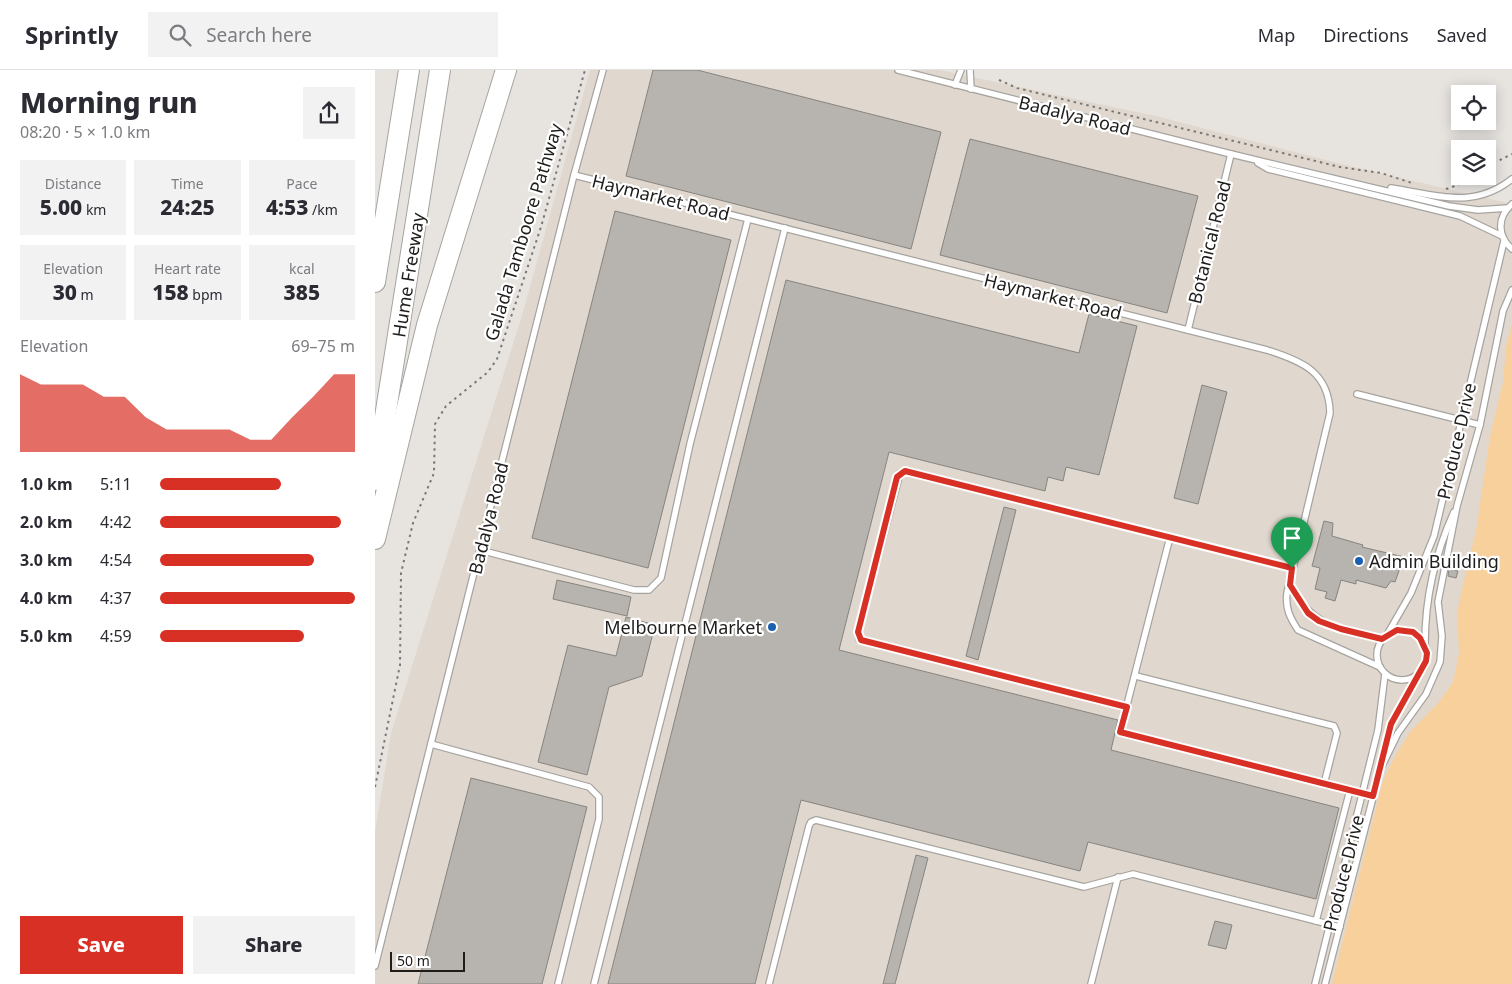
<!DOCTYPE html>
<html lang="en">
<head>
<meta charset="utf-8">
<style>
  body { margin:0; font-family:"Noto Sans",sans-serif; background:#f2f2f3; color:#2b2b33; height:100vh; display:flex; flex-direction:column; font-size:19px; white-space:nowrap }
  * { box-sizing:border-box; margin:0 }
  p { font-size:16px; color:#7c7c81 }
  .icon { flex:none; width:28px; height:28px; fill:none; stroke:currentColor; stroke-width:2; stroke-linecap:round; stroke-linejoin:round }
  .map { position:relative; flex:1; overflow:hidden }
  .sheet { display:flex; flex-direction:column; background:#fff; width:375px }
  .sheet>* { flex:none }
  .tools { position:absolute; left:1076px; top:15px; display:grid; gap:10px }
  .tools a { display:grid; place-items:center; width:45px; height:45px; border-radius:0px; background:#fff; box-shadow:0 2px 12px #0003; font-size:25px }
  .scale { position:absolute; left:15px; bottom:12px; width:75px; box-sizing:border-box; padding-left:5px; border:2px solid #1e1d1c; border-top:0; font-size:14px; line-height:18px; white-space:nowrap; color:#1e1d1c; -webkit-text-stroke:4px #fff; paint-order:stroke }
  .pin { position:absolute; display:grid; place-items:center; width:42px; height:42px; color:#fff; margin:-51px -21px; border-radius:50% 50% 50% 0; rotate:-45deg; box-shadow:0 0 5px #0007 }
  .pin .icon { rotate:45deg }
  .round { display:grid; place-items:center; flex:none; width:52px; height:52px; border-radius:0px; background:#f2f2f3 }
  .head { display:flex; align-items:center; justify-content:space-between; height:85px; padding:0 20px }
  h1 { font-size:28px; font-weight:800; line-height:38px }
  .stats { display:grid; grid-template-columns:repeat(3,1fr); gap:8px; height:85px; padding:5px 20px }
  .stats div { display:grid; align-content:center; border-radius:0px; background:#f2f2f3; text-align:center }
  .stats b { font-size:21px; font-weight:800 }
  .stats small { font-size:14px; font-weight:400 }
  .stats p { font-size:14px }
  .chart { height:140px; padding:10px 20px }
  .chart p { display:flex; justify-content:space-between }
  .chart svg { width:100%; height:90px; margin-top:5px; fill:#d93025; opacity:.7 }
  .action { display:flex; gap:10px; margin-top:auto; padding:10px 20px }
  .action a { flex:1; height:58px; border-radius:0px; background:#d93025; color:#fff; font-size:20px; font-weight:800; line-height:58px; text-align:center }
  .action a+a { background:#f2f2f3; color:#2b2b33 }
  ul { padding:0 20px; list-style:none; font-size:16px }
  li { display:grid; grid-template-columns:80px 60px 1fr; align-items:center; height:38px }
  li i { height:12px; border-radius:6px; background:#d93025 }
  header { display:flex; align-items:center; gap:30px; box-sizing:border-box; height:70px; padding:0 25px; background:#fff; border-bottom:1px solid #e1e1e2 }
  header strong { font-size:24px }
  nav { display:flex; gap:28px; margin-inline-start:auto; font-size:18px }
  .search { width:350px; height:45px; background:#f2f2f3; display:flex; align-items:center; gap:12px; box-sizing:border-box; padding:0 18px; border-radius:0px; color:#7c7c81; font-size:19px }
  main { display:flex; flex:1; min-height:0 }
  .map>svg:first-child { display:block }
  .built { fill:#e0d8ce }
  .green { fill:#f7d09c }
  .building { fill:#b7b4b0; stroke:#868480 }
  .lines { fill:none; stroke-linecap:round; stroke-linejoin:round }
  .lane-casing { stroke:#a6a4a0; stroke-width:8 }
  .highway-casing { stroke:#a6a4a0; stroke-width:22 }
  .path { stroke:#7a7876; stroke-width:2; stroke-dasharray:2.5 4; stroke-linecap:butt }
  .lane { stroke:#fff; stroke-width:5.5 }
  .highway { stroke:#fff; stroke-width:20 }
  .route-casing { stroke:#fff; stroke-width:10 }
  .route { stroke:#d93025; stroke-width:6 }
  .poi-dot { fill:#1960b0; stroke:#fff; stroke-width:2 }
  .labels { text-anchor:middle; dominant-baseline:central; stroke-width:4.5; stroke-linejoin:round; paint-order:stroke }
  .street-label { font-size:18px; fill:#1e1d1c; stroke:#fff }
  .poi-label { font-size:18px; fill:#1e1d1c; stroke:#fff; text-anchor:start }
</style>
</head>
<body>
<header>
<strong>Sprintly</strong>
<div class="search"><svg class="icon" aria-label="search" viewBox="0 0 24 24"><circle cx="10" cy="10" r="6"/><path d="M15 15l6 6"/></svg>Search here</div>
<nav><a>Map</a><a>Directions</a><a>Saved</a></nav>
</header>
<main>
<section class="sheet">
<div class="head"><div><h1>Morning run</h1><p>08:20 · 5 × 1.0 km</p></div><a class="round"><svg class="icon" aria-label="share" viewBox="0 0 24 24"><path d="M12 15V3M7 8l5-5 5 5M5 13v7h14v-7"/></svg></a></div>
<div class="stats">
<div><p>Distance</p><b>5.00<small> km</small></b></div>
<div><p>Time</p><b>24:25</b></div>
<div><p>Pace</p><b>4:53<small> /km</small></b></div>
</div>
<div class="stats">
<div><p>Elevation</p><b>30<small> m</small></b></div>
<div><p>Heart rate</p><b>158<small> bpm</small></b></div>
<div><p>kcal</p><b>385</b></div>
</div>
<div class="chart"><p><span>Elevation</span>69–75 m</p>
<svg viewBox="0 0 160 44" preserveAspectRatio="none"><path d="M0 44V6L10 11L20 11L30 11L40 17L50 17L60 27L70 33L80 33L90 33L100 33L110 38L120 38L130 27L140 17L150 6L160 6V44z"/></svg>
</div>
<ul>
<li><b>1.0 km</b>5:11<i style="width:62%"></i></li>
<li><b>2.0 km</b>4:42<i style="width:93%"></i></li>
<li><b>3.0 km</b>4:54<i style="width:79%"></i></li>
<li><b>4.0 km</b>4:37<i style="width:100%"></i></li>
<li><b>5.0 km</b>4:59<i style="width:74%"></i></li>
</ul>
<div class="action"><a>Save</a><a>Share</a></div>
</section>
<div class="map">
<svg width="1137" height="914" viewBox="0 0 1137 914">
  <rect width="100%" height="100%" fill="#e7e4e0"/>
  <path class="built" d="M 215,0 L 565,0 L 785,47 L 966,94 L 1137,134 L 1137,819 L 1112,914 L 0,914 L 0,762 L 16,663 L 148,242 Z"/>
  <path class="green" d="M 1137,254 L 1137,914 L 957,914 L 1007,714 L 1018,690 L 1035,662 L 1064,632 L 1078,612 L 1084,583 L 1082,545 L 1085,527 L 1101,461 L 1115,366 L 1128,313 L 1131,277 Z"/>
  <g class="building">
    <path d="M 278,0 L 322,0 L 566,62 L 536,179 L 251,106 Z"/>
    <path d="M 595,69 L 823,126 L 792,243 L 565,185 Z"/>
    <path d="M 240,141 L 356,170 L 273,498 L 157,468 Z"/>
    <path d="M 411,210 L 704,283 L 714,244 L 762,256 L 724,405 L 691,397 L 688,411 L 673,407 L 670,421 L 514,382 L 464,580 L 743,650 L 736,680 L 964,738 L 941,829 L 713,772 L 705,801 L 426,730 L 380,914 L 233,914 Z"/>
    <path d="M 827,315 L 852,322 L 823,434 L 799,428 Z"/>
    <path d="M 629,437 L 641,440 L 603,590 L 591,586 Z"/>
    <path d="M 949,451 L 958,453 L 957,466 L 988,475 L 987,477 L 1029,487 L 1020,512 L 1016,511 L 1011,518 L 981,510 L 981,514 L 966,510 L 960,531 L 950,528 L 952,522 L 940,519 L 945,498 L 937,496 Z"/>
    <path d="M 1074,499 L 1083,501 L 1081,508 L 1073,506 Z"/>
    <path d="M 182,510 L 256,527 L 252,546 L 178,529 Z"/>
    <path d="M 251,547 L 280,555 L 267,606 L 234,617 L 212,705 L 163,692 L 193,575 L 241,586 Z"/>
    <path d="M 96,708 L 212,737 L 167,914 L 43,914 Z"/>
    <path d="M 541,785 L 553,788 L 520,914 L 508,914 Z"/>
    <path d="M 840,851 L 857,855 L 851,879 L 833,875 Z"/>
  </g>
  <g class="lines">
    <defs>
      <g id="lane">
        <path d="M 523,0 L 856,84 L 1074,136 L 1103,140 L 1133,138"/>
        <path d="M 595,0 L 596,19"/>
        <path d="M 580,15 L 586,0"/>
        <path d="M 883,93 L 893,99 L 1085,146 L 1127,166"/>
        <path d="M 199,105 L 892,280 C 927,291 954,302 955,343 L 912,523 C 910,538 915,548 923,560 L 1005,597"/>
        <path d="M 1016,118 C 1061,125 1098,140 1137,109"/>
        <path d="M 1137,134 C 1122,147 1122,166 1137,179"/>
        <path d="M 813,260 L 856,84"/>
        <path d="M 982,324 L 1105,355"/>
        <path d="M 795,467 L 745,662 L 998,726"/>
        <path d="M 105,480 L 259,520 L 274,520 L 286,508 L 315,374 L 373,149"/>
        <path d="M 915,515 C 938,558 963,558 1007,569"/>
        <circle cx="1027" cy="585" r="25"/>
        <path d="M 1013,563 L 1036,523 L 1059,466 L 1129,171"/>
        <path d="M 1050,574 C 1050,529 1060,484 1079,442"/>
        <path d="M 761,606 L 959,656 L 962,663 L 949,714"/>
        <path d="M 752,637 L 484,569 L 483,562 L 525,403 L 532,401 L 917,498"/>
        <path d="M 56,674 L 214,717 L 224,727 L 224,749 L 183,914"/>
        <path d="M 1008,687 L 1016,654 L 1045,603"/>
        <path d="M 941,851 L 975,720"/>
        <path d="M 0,896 L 199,105 L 228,0"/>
        <path d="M 219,914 L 410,158"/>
        <path d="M 394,914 L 434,756 L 436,752 L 441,750 L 709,817 L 758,804 L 965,857"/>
        <path d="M 716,914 L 743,807"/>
        <path d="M 940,914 L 1003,660 L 1010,604"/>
        <path d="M 950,914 L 1005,700 L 1023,663 L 1051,624 L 1065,592 L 1067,566 L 1063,532 L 1082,436 L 1105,355 L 1128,241 L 1137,220"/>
      </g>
      <g id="highway">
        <path d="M 0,212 L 34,0"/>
        <path d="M 0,410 L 65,0"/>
        <path d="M 0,469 L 52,255 L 131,0"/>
      </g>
    </defs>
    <use href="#lane" class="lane-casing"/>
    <use href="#highway" class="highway-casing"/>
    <g class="path">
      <path d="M 624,10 L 642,18 L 965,97 L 1006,103 L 1037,113"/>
      <path d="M 1112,93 L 1123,91 L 1137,84"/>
      <path d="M 1071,119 L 1083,115 L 1096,106"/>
      <path d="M 0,717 L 25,595 L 26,503 L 38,453 L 59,403 L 60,354 L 71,336 L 113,302 L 122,289 L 166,157 L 210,0"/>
    </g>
    <use href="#lane" class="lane"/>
    <use href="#highway" class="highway"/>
  </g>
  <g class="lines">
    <defs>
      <path id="route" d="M 530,401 L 917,498 L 915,515 L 933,543 L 944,551 L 966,559 L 1007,569 L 1022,560 L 1038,562 L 1045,568 L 1052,583 L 1051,591 L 1016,654 L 998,726 L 745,662 L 752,637 L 486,570 L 483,562 L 522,407 Z"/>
    </defs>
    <use href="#route" class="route-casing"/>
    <use href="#route" class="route"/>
  </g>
  <g class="poi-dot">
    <circle cx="984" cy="491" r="5"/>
    <circle cx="397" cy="557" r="5"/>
  </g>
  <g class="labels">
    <g class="street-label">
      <text transform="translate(700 45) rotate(14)">Badalya Road</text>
      <text transform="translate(286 127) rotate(14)">Haymarket Road</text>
      <text transform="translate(148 162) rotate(-73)">Galada Tamboore Pathway</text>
      <text transform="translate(834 172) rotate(-76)">Botanical Road</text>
      <text transform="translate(33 205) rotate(-81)">Hume Freeway</text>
      <text transform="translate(678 226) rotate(14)">Haymarket Road</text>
      <text transform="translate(1081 371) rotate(-77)">Produce Drive</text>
      <text transform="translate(113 448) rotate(-76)">Badalya Road</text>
      <text transform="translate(968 803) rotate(-76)">Produce Drive</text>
    </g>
    <g class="poi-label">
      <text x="994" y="491">Admin Building</text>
      <text x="387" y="557" text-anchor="end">Melbourne Market</text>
    </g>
  </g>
</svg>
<div class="tools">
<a><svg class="icon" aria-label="locate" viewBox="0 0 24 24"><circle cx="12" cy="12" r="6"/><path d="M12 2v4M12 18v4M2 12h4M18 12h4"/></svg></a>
<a><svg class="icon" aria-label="layers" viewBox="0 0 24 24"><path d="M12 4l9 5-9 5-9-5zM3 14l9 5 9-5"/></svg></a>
</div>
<div class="scale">50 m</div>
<div class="pin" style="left:917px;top:498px;background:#1e9e55"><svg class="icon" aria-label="arrive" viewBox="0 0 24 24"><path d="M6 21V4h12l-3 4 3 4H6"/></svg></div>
</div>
</main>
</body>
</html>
